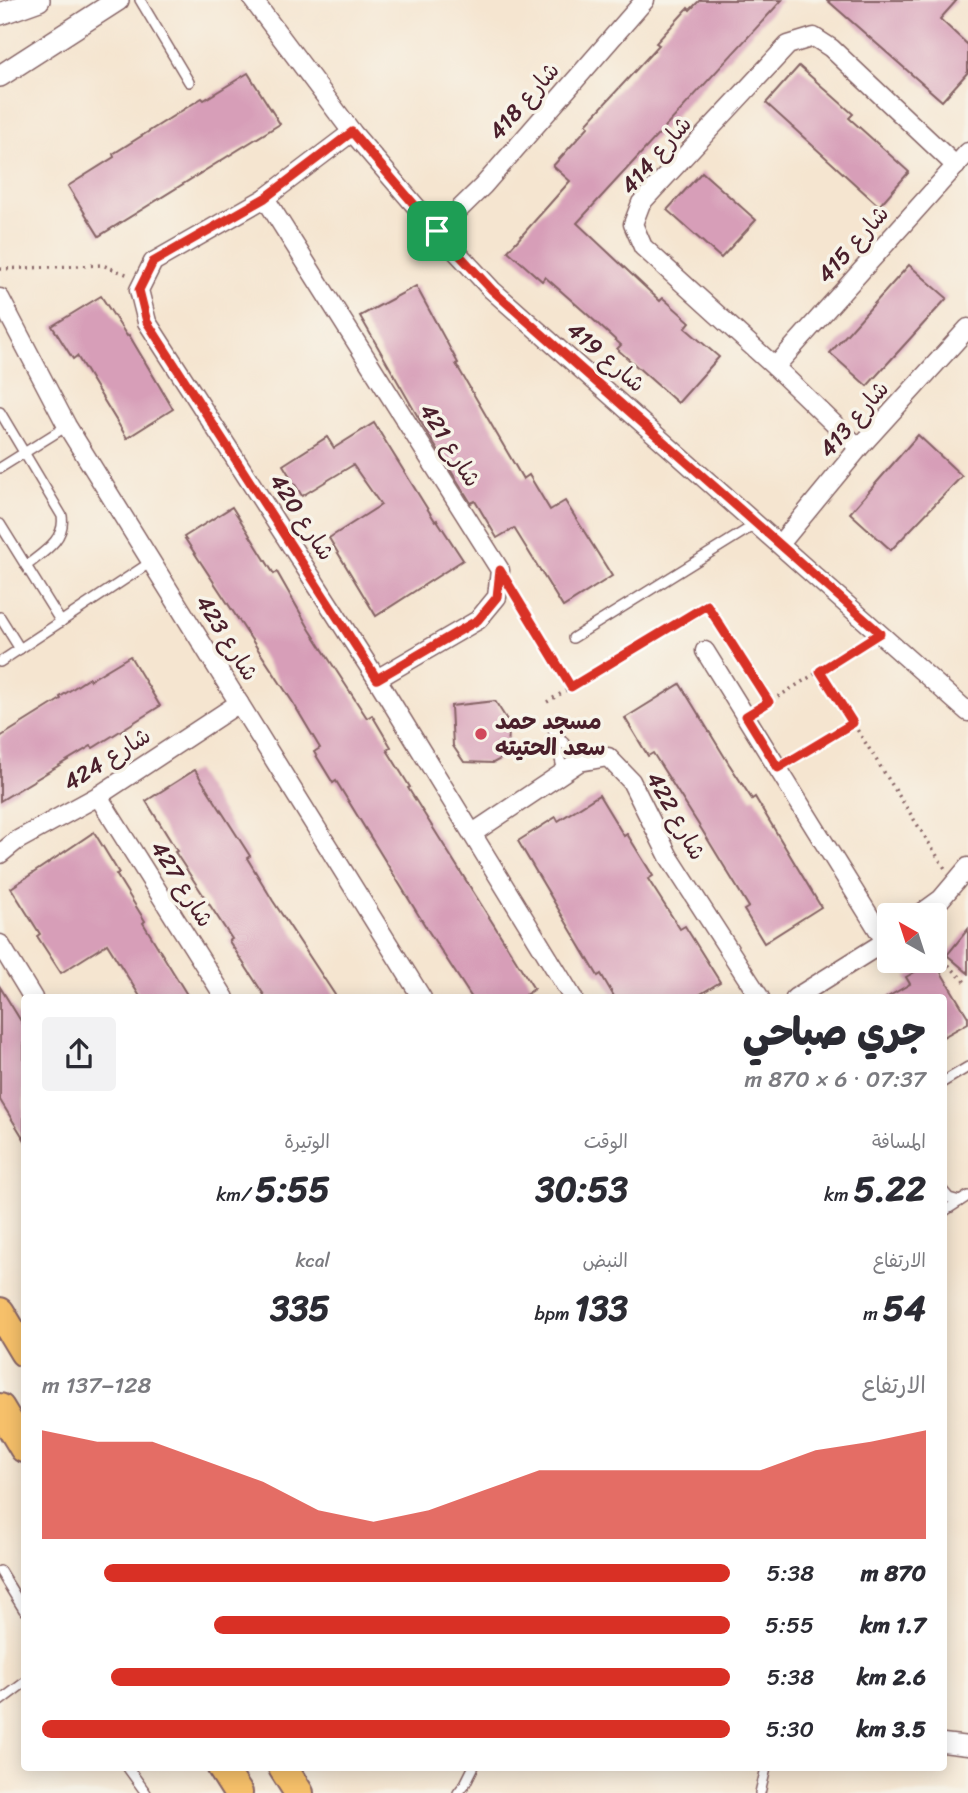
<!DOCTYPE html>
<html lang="ar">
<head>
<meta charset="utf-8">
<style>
  body { margin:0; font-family:Sriracha,"Playpen Sans Arabic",sans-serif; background:#f2f2f3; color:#2b2b33; direction:rtl; height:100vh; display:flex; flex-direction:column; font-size:26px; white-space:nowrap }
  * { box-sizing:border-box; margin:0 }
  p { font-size:23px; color:#7c7c81 }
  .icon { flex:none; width:38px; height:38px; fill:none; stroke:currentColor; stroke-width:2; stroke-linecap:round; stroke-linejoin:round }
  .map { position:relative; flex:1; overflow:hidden; direction:ltr }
  .side { position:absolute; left:21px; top:994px; width:926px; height:777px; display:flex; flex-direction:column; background:#fff; border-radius:7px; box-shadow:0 4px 18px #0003; direction:rtl }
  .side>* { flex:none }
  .needle { width:46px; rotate:321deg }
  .controls { position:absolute; left:877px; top:903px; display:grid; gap:14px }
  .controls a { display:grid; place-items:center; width:70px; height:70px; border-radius:7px; background:#fff; box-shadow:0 4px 18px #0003; font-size:35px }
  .pin { position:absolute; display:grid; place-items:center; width:60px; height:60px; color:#fff; margin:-30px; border-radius:14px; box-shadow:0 4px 10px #0006 }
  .round { display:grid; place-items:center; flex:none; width:74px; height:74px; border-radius:7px; background:#f2f2f3 }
  .head { display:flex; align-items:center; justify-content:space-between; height:119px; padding:0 21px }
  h1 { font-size:38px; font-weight:800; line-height:52px }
  .figures { display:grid; grid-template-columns:repeat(3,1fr); gap:10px; height:119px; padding:7px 21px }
  .figures div { display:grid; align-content:center }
  .figures b { font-size:35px; font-weight:800 }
  .figures small { font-size:19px; font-weight:400 }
  .figures p { font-size:19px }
  .chart { height:196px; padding:14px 21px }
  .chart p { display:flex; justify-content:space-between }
  .chart svg { width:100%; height:126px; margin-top:7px; fill:#d93025; opacity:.7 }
  ul { padding:0 21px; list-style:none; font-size:23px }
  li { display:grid; grid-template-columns:112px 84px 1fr; align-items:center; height:52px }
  li i { height:18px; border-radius:9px; background:#d93025 }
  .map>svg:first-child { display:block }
  .building { fill:#d79eb8 }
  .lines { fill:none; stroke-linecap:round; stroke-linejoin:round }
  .service-casing { stroke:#866465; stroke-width:12 }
  .minor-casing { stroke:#866465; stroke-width:21 }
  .tertiary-casing { stroke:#866465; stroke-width:24 }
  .primary-casing { stroke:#866465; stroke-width:32 }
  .path { stroke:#866465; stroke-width:3.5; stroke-dasharray:2 5; stroke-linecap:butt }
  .service { stroke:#fff; stroke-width:9 }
  .minor { stroke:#fff; stroke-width:18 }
  .tertiary { stroke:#fff; stroke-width:21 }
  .primary { stroke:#f6c06b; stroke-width:28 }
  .route-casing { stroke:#fff; stroke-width:14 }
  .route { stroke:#d93025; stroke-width:9 }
  .poi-dot { fill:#d1495b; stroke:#f7f3e8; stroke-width:2.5 }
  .labels { text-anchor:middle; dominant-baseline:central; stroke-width:7; stroke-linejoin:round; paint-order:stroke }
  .street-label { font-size:23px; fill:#4a1f2b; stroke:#f7f3e8 }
  .poi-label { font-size:23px; font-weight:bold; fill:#4a1f2b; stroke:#f7f3e8; text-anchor:start }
</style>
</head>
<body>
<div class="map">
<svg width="968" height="1793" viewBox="0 0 968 1793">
  <rect width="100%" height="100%" fill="#f7f3e8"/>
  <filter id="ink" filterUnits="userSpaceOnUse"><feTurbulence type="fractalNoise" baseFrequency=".0143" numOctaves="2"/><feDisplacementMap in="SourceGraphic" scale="14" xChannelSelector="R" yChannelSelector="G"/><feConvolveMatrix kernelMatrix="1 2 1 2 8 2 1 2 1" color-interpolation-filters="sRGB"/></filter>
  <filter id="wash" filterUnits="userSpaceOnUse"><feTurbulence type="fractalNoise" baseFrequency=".00686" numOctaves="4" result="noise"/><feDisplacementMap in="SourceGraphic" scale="28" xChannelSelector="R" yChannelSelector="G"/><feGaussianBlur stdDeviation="1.57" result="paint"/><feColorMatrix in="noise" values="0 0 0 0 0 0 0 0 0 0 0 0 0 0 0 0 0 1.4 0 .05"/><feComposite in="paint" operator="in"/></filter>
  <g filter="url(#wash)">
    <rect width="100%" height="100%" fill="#f5e5d0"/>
    <g id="blocks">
      <g class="building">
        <path d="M 700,0 L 782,0 L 577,223 L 660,301 L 663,298 L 690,322 L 685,328 L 719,357 L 678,403 L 617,349 L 621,345 L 587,314 L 545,277 L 542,281 L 508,251 L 570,181 L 553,166 L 589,126 L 586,124 L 659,45 L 656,43 L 688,8 L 690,10 Z"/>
        <path d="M 827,0 L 957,0 L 940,19 L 968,45 L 968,72 L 942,101 Z"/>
        <path d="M 799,66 L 853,114 L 849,118 L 909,172 L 879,206 L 766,103 Z"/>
        <path d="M 248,73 L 280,124 L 99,236 L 68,186 L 114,157 L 113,154 L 202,98 L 204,100 Z"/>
        <path d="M 702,172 L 756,220 L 721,258 L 667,210 Z"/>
        <path d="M 909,265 L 947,298 L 867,386 L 830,353 Z"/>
        <path d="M 416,286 L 458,363 L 456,364 L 523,479 L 529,475 L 550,510 L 565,501 L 612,576 L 563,607 L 514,528 L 497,538 L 475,501 L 471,503 L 429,436 L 360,316 Z"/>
        <path d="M 101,296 L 127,336 L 129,335 L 173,409 L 127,438 L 77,356 L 73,359 L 52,326 Z"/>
        <path d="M 374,423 L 435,521 L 437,520 L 463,560 L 376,616 L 329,538 L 381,505 L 353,465 L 302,496 L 283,465 L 327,437 L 334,448 Z"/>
        <path d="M 918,435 L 962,476 L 891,550 L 850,513 Z"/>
        <path d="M 232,507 L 274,574 L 277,572 L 310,630 L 367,718 L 372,715 L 391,747 L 387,750 L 410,787 L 408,788 L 534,989 L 521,998 L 472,998 L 429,932 L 336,781 L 333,783 L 314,752 L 320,748 L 292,701 L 184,537 Z"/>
        <path d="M 130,656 L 160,706 L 93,748 L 91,746 L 0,801 L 0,737 L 61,699 L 60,697 L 89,678 L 90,680 Z"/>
        <path d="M 680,684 L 729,764 L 752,799 L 755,797 L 821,907 L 764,943 L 744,910 L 749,907 L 702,830 L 653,753 L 648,756 L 625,718 Z"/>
        <path d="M 495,701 L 509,723 L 508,755 L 493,763 L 464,762 L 453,746 L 451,706 Z"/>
        <path d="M 195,770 L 250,856 L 247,858 L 273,901 L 337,998 L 266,998 L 229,941 L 232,939 L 175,852 L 177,851 L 146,801 Z"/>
        <path d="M 599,795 L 624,836 L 627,834 L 653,876 L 648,879 L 680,929 L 685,926 L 720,982 L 694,998 L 615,998 L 601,974 L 598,976 L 518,841 L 556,817 L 558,821 Z"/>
        <path d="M 94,832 L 119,873 L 116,874 L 145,921 L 143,923 L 189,998 L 141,998 L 107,944 L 61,973 L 37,936 L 40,934 L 11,888 Z"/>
        <path d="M 968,929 L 968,973 L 947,955 Z"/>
        <path d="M 934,961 L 968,1017 L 968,1023 L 943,1037 L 943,998 L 886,998 L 910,984 L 906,977 Z"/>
        <path d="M 0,987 L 24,1026 L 24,1139 L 0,1100 Z"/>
      </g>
    </g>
  </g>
  <g filter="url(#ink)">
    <use href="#blocks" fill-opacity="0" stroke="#866465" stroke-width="2"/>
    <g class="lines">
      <defs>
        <g id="service">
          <path d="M 140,0 L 189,82"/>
          <path d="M 0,412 L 62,516 C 66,540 42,553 26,566"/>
          <path d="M 0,468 L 67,426"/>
          <path d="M 0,524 L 61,622"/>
          <path d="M 0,617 L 20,649"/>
          <path d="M 573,638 L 756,524"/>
          <path d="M 0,662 L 151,562"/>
          <path d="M 553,729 L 563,772"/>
          <path d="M 557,734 L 579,762"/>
          <path d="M 943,1082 L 968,1067"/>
          <path d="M 943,1191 L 949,1198 L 960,1201"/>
          <path d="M 943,1212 L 968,1196"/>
          <path d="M 0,1571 L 24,1610"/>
          <path d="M 0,1701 L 24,1683"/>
          <path d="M 128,1768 L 146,1793"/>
          <path d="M 458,1793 L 465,1784 L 473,1768"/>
          <path d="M 760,1793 L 766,1768"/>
        </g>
        <g id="minor">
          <path d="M 253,0 L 352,132 L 437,231 L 492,290 L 968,712"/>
          <path d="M 352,132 L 265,198 L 153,262 L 139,290 L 147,322 L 377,679 L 573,998"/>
          <path d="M 265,198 L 500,570 L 497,597 L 478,620 L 377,679"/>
          <path d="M 437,231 L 483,186 L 645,0"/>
          <path d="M 0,298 L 67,426 L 422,998"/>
          <path d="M 775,367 L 968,152"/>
          <path d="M 859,448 L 775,367 L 643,247 L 633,224 L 641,203 L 788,45 L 814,37 L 831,48 L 956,166"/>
          <path d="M 780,544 L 859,448 L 968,328"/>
          <path d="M 705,651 L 885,941"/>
          <path d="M 98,796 L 225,998"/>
          <path d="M 473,833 L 579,762 L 608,757 L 631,781 L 669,857 L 760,998"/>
          <path d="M 0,854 L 16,841 L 98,796 L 239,703"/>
          <path d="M 919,915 L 941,899 L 968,867"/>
          <path d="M 0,944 L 33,998"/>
          <path d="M 795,998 L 889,939"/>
          <path d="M 943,1743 L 968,1746"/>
        </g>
        <g id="tertiary">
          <path d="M 0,14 L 39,0"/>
          <path d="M 0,76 L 118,0"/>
        </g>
        <g id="primary">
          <path d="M 0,1312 L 24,1352"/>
          <path d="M 0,1408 L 24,1448"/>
          <path d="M 222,1768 L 238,1793"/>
          <path d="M 283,1768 L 299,1793"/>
        </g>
      </defs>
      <use href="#service" class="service-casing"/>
      <use href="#minor" class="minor-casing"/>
      <use href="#tertiary" class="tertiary-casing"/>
      <use href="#primary" class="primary-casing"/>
      <g class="path">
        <path d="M 0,269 L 102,265 L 129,275"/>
        <path d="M 514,593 L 571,687"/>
        <path d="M 820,671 L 946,870"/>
        <path d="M 547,702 L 707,605 L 769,702"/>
        <path d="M 760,708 L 866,642"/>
        <path d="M 791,760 L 853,723"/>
        <path d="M 934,950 L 968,985"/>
      </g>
      <use href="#service" class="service"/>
      <use href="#minor" class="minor"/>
      <use href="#tertiary" class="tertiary"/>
      <use href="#primary" class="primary"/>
    </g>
  </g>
  <g class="lines" filter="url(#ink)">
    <defs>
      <path id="route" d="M 352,132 L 437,231 L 492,290 L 880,633 L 820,671 L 853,723 L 778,768 L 746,716 L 769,702 L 707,605 L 571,687 L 500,570 L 497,597 L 478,620 L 377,679 L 147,322 L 139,290 L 153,262 L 265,198 Z"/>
    </defs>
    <use href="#route" class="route-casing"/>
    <use href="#route" class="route"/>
  </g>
  <circle class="poi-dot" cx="481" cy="734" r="7"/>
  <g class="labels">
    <g class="street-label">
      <text transform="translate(524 101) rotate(-49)">شارع 418</text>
      <text transform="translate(656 155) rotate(-49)">شارع 414</text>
      <text transform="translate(853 244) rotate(-48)">شارع 415</text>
      <text transform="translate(606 357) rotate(41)">شارع 419</text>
      <text transform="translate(854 419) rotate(-49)">شارع 413</text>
      <text transform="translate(450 445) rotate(58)">شارع 421</text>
      <text transform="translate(302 517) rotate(57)">شارع 420</text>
      <text transform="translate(227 638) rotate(58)">شارع 423</text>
      <text transform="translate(107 759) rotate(-32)">شارع 424</text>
      <text transform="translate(676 816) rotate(61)">شارع 422</text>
      <text transform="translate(182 884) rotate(58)">شارع 427</text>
    </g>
    <g class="poi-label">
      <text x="495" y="721">مسجد حمد<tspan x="495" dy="26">سعد الحتيته</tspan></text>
    </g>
  </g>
</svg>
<div class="controls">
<a><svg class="needle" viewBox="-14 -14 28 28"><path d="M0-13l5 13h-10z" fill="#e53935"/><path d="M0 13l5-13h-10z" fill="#7c7c81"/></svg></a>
</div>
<div class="pin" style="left:437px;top:231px;background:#1e9e55"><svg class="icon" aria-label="arrive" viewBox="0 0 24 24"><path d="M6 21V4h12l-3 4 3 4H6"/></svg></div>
<section class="side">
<div class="head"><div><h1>جري صباحي</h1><p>07:37 · 6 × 870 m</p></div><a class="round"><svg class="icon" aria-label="share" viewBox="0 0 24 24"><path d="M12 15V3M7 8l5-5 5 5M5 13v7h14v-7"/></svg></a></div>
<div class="figures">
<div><p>المسافة</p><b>5.22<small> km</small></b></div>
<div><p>الوقت</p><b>30:53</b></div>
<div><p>الوتيرة</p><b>5:55<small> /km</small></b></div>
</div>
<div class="figures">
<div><p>الارتفاع</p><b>54<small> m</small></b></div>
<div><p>النبض</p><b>133<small> bpm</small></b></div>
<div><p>kcal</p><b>335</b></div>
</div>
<div class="chart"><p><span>الارتفاع</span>128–137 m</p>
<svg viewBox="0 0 160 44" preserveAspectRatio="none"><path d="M0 44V6L10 10L20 10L30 17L40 24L50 34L60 38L70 34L80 27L90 20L100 20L110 20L120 20L130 20L140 13L150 10L160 6V44z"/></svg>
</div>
<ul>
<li><b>870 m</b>5:38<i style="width:91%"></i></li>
<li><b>1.7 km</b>5:55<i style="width:75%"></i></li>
<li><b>2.6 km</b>5:38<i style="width:90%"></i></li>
<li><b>3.5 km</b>5:30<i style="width:100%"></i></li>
</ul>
</section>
</div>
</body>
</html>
